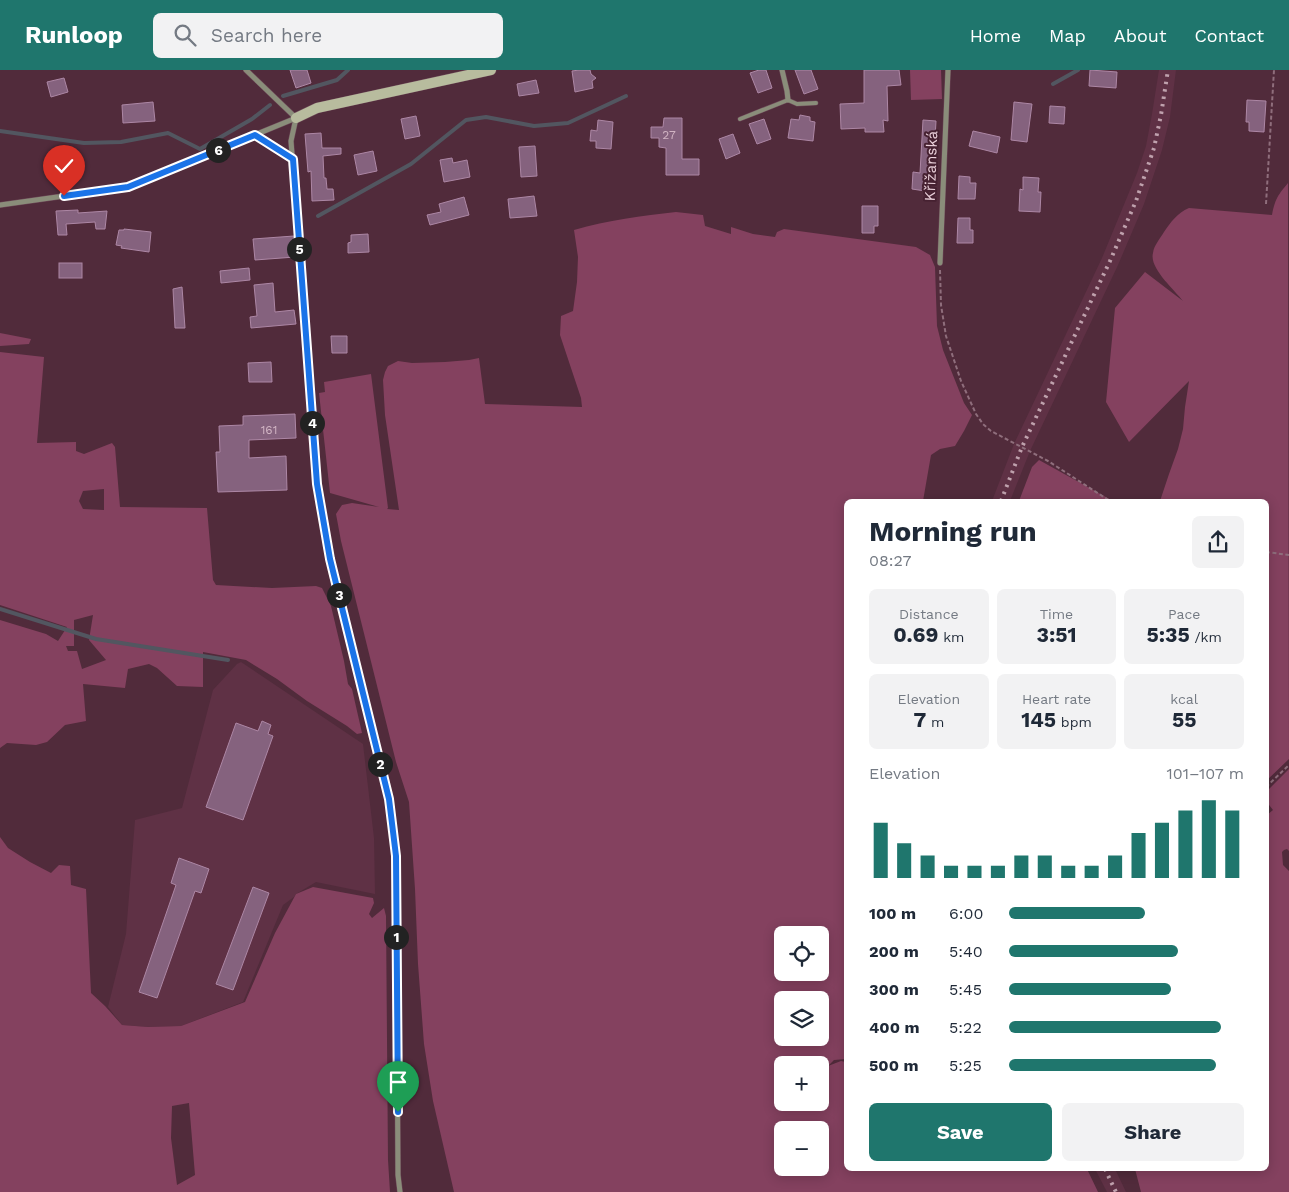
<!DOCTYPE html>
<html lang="en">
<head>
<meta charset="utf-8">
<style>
  body { margin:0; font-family:"Work Sans",sans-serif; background:#f2f2f3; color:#1f2937; height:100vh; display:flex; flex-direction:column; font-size:19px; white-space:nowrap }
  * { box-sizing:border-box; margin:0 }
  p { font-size:16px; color:#747a83 }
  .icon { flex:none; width:28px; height:28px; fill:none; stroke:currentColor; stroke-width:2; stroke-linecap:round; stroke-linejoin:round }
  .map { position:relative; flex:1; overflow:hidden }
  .panel { position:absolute; left:844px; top:429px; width:425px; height:672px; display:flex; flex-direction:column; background:#fff; border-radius:8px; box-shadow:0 2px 12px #0003 }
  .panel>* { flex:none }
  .tools { position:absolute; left:774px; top:856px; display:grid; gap:10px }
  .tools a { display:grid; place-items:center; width:55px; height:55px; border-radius:8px; background:#fff; box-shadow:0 2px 12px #0003; font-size:25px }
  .pin { position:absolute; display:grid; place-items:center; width:42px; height:42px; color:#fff; margin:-51px -21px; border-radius:50% 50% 50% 0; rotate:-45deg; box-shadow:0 0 5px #0007 }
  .pin .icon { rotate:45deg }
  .km { position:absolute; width:25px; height:25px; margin:-12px; border-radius:50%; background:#222; color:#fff; font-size:14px; line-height:25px; text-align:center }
  .round { display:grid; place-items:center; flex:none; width:52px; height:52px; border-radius:8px; background:#f2f2f3 }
  .summary { display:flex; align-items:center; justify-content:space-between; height:85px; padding:0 25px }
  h1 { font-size:28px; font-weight:700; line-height:38px }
  .metrics { display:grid; grid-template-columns:repeat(3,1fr); gap:8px; height:85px; padding:5px 25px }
  .metrics div { display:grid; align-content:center; border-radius:8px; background:#f2f2f3; text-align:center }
  .metrics b { font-size:21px; font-weight:700 }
  .metrics small { font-size:14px; font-weight:400 }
  .metrics p { font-size:14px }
  .chart { height:140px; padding:10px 25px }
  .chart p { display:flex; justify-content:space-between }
  .chart svg { width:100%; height:90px; margin-top:5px; stroke:#1f766d; stroke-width:6 }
  .cta { display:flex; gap:10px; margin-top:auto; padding:10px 25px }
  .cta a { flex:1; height:58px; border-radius:8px; background:#1f766d; color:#fff; font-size:20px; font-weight:700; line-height:58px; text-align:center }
  .cta a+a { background:#f2f2f3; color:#1f2937 }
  ul { padding:0 25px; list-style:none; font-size:16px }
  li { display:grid; grid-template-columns:80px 60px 1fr; align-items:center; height:38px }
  li i { height:12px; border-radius:6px; background:#1f766d }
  header { display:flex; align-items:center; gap:30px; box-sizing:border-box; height:70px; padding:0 25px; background:#1f766d; color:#fff }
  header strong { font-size:24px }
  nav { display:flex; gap:28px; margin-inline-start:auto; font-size:18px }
  .search { width:350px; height:45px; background:#f2f2f3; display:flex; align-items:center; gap:12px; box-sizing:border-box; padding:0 18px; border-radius:8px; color:#747a83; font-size:19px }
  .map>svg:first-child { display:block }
  .built { fill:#5f3145 }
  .green { fill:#84415f; fill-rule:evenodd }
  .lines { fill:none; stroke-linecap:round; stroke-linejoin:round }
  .stream { stroke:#525660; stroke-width:4 }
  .building { fill:#85627e; stroke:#ad87a5 }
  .lane-casing { stroke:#6d4958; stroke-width:5 }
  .street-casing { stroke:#6d4958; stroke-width:6 }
  .secondary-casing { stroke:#6d4958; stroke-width:11 }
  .path { stroke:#8f6e7c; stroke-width:2; stroke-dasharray:4 2.5; stroke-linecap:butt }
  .lane { stroke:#8a8d7a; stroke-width:4 }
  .street { stroke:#8a8d7a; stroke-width:5 }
  .secondary { stroke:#b8bc9e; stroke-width:10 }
  .rail { stroke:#bfa1ad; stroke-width:4; stroke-dasharray:2.5 5; stroke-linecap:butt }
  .route-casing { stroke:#fff; stroke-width:10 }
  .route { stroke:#1a73e8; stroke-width:6 }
  .labels { text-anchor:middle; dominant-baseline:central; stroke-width:4; stroke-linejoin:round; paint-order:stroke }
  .number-label { font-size:12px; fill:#d1b4c3 }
  .street-label { font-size:15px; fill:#ead0da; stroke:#462131 }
</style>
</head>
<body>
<header>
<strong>Runloop</strong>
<div class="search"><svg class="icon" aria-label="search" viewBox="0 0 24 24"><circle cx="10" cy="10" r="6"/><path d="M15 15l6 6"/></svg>Search here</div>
<nav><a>Home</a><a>Map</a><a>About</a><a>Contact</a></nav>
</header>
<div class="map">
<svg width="1289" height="1122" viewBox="0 0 1289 1122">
  <rect width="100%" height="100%" fill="#512b3b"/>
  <g class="built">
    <path d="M 1159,0 L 1176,0 L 1170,47 L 1162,80 L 1144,134 L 1118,195 L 1030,381 L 1010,431 L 992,431 L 1014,374 L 1102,188 L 1137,103 L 1146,76 L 1152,44 Z"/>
    <path d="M 241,592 L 363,674 L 374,768 L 375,824 L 316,812 L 296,824 L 294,827 L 283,835 L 243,932 L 181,956 L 148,957 L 122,955 L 108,937 L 126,864 L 135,750 L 182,738 L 213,620 L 237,594 Z"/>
    <path d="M 1095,1099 L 1115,1099 L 1126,1122 L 1107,1122 Z"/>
  </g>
  <g class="green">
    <path d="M 910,0 L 941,0 L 942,29 L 911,30 Z"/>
    <path d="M 1288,113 L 1289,689 L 1266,711 L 1266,431 L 1160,431 L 1169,404 L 1178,379 L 1183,359 L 1185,337 L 1189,311 L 1129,372 L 1106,332 L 1115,238 L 1145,202 L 1183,231 C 1174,219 1149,198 1153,183 C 1154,175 1160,169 1164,162 C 1171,152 1177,143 1189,138 L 1272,145 C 1275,129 1278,125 1288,113 Z"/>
    <path d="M 676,142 L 703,145 L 705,156 L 731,164 L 731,157 L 753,164 L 775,167 L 777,162 L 784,159 L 916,177 L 930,185 L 935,197 L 937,256 L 943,280 L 964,333 L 972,345 L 964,361 L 955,376 L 940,379 L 931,385 L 923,431 L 846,431 L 846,989 L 834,990 L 828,996 L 841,991 L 846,992 L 846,1099 L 1087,1099 L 1098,1122 L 454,1122 L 433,1031 L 424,974 L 418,894 L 415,819 L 409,732 L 396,692 L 341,471 L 336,444 L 342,435 L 352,433 L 379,437 L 330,423 L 319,323 L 325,322 L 324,312 L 371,304 L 388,438 L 387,439 L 399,440 L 385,345 L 383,310 L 385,302 L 388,296 L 398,291 L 412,293 L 445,292 L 469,290 L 479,288 L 485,334 L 582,337 L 581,328 L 560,265 L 561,246 L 573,241 L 577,212 L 578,187 L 574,160 C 608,150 642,146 676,142 ZM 782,865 L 820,865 L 820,902 L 782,902 ZM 782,930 L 820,930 L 820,968 L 782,968 ZM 782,995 L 820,995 L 820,1032 L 782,1032 ZM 782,1060 L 820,1060 L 820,1098 L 782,1098 Z"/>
    <path d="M 0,263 L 31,269 L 29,274 L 0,276 Z"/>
    <path d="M 0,282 L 44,287 L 37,373 L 76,372 L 76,381 L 84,384 L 112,373 L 115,377 L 120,437 L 207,438 L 213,510 L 216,515 L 272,518 L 316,516 L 322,518 L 331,536 L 344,591 L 348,614 L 352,619 L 362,663 L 357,664 L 347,656 L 307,631 L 277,609 L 246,590 L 203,582 L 203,617 L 177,616 L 157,598 L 149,594 L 128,599 L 125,618 L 83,614 L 86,651 L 65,655 L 47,672 L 36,675 L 7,673 L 0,678 L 0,550 L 46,564 L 58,571 L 67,557 L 0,535 ZM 104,419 L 104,440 L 83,439 L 79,431 L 83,421 ZM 93,545 L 89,570 L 106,590 L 82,599 L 77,581 L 68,581 L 66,576 L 74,576 L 74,550 Z"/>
    <path d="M 1039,390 L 1113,431 L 1019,431 L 1032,397 Z"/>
    <path d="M 1289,699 L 1289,781 L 1287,779 L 1284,780 L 1282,782 L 1283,795 L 1289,801 L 1289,1122 L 1141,1122 L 1135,1099 L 1266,1099 L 1266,746 L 1273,740 L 1266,731 L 1266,722 Z"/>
    <path d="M 0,767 L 8,778 L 30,792 L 51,803 L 59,795 L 70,796 L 71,815 L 86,819 L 91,923 L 105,936 L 122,955 L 148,957 L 181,956 L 245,932 L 275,863 L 296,824 L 313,817 L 373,828 L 374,833 L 369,844 L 372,848 L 384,838 L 386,846 L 388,1090 L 390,1122 L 0,1122 ZM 189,1033 L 195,1105 L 177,1115 L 171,1068 L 172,1036 Z"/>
  </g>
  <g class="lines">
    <g class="stream">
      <path d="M 1053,14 L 1078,0"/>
      <path d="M 283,26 L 337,10 L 348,0"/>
      <path d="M 0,61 L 84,73 L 121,72 L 168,63 L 200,79 L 252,49 L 270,35"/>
      <path d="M 318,146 L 411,94 L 466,50 L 486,47 L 534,56 L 568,53 L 626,26"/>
      <path d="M 0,539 L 96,569 L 228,590"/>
    </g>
  </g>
  <g class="building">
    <path d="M 290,0 L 307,0 L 311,13 L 296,18 Z"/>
    <path d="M 579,0 L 590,0 L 591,4 L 596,8 L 592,11 L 593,18 L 575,22 L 572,1 Z"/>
    <path d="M 759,0 L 766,0 L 772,18 L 758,23 L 750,3 Z"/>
    <path d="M 795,0 L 811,0 L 818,19 L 804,24 Z"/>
    <path d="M 864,0 L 899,0 L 901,15 L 887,16 L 888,51 L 883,50 L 884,62 L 865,62 L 865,58 L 841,59 L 840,34 L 864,33 Z"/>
    <path d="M 1090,0 L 1117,2 L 1116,18 L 1089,16 Z"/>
    <path d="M 64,8 L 68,22 L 51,27 L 47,12 Z"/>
    <path d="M 536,10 L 539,23 L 519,26 L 517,14 Z"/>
    <path d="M 1247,30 L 1266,31 L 1264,62 L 1249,61 L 1249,52 L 1246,52 Z"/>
    <path d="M 153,32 L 155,51 L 123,53 L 122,35 Z"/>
    <path d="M 1014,32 L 1032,34 L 1027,72 L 1011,70 Z"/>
    <path d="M 1050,36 L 1065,37 L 1064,54 L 1049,53 Z"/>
    <path d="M 800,45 L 810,47 L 810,51 L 815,52 L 813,71 L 788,68 L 791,49 L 799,50 Z"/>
    <path d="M 416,46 L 420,66 L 405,69 L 401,49 Z"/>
    <path d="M 664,48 L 682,48 L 682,89 L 699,89 L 699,105 L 666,105 L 666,78 L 659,77 L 659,68 L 651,68 L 651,57 L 663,57 Z"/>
    <path d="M 764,49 L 771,69 L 757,74 L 749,54 Z"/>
    <path d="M 598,50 L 613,52 L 611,79 L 596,78 L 596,71 L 590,71 L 591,60 L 597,61 Z"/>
    <path d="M 923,50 L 936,51 L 934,87 L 931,87 L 929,112 L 926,112 L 925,121 L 912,119 L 913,102 L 920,103 Z"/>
    <path d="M 973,61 L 1000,67 L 997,83 L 969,76 Z"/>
    <path d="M 321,63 L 322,78 L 341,78 L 341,84 L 323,86 L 324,108 L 326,108 L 327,119 L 333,119 L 334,130 L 312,131 L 311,101 L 308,102 L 305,64 Z"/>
    <path d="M 733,64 L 740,83 L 726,89 L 719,69 Z"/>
    <path d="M 535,76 L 537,106 L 521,107 L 519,77 Z"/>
    <path d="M 373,81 L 377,101 L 358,105 L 354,85 Z"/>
    <path d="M 452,88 L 453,93 L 467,90 L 470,107 L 444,112 L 440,90 Z"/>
    <path d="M 959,106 L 970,107 L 970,113 L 976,113 L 975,129 L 958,129 Z"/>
    <path d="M 1023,107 L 1039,108 L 1038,122 L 1041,122 L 1040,142 L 1019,141 L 1020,119 L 1023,120 Z"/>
    <path d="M 534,126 L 537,146 L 510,148 L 508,129 Z"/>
    <path d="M 464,127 L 469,145 L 430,155 L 427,145 L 441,142 L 439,134 Z"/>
    <path d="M 862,136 L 878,136 L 878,156 L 874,156 L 874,163 L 862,163 Z"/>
    <path d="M 78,140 L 78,143 L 107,141 L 105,159 L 96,159 L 95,152 L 66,154 L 67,165 L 58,165 L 56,141 Z"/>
    <path d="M 958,148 L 970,148 L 970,160 L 973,160 L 973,173 L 957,173 Z"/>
    <path d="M 124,159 L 151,162 L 149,182 L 121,178 L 122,176 L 116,175 L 119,160 L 124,160 Z"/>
    <path d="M 368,164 L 369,182 L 348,183 L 348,173 L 351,172 L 351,165 Z"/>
    <path d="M 294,166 L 295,187 L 255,190 L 253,169 Z"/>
    <rect x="59" y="193" width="23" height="15"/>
    <path d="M 249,198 L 250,210 L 221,213 L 220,201 Z"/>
    <path d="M 273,213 L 275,242 L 294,240 L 296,254 L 251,258 L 250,247 L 257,246 L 254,215 Z"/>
    <path d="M 182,217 L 185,258 L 175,258 L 173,219 Z"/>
    <path d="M 331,266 L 347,266 L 347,283 L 332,283 Z"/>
    <path d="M 271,292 L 272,312 L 249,312 L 248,293 Z"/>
    <path d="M 295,344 L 296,368 L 249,370 L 249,388 L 286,386 L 287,420 L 218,422 L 216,382 L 220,382 L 219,356 L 243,355 L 243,346 Z"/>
    <path d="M 262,651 L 271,655 L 268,664 L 273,666 L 243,750 L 206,737 L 236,653 L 258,661 Z"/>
    <path d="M 179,788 L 209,799 L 201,823 L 195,821 L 157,928 L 139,922 L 176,815 L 171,813 Z"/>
    <path d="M 253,817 L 269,823 L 233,920 L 216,914 Z"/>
  </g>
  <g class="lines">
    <defs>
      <g id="lane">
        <path d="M 740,49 L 788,30 L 797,34 L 816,33"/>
        <path d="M 255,65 L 293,89"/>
      </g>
      <g id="street">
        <path d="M 246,0 L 296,48"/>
        <path d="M 782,0 L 787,21 L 788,30"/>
        <path d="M 296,48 L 291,71 L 317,414 L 330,489 L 389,729 L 396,786 L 398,1105 L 400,1122"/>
        <path d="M 0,135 L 128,117 L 296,48"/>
        <path d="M 940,193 L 948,0"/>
      </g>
      <path id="secondary" d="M 296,48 L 317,38 L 491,0"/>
    </defs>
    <use href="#lane" class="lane-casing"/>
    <use href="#street" class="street-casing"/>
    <use href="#secondary" class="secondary-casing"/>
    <g class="path">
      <path d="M 1266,134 L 1274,0"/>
      <path d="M 940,200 L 941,235 L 946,266 L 961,311 L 976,344 L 983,354 L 991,361 L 1048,391 L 1110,431"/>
      <path d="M 1266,482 L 1289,485"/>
      <path d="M 1266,717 L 1289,695"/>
    </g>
    <use href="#lane" class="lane"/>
    <use href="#street" class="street"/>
    <use href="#secondary" class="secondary"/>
    <g class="rail">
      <path d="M 1001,431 L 1022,377 L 1110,191 L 1136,131 L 1154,78 L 1161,45 L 1168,0"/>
      <path d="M 1105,1099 L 1116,1122"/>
    </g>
  </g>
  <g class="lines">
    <defs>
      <path id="route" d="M 64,126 L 128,117 L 255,65 L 293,89 L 317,414 L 330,489 L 389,729 L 396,786 L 398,1042"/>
    </defs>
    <use href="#route" class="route-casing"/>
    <use href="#route" class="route"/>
  </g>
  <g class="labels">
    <g class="number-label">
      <text x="669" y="65">27</text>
      <text x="269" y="360">161</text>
    </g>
    <g class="street-label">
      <text transform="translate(931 96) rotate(-88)">Křižanská</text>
    </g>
  </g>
</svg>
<div class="tools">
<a><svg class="icon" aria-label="locate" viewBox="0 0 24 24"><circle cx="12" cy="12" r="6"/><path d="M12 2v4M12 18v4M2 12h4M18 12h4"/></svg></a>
<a><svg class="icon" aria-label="layers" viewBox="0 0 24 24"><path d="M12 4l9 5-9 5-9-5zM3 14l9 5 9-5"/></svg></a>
<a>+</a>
<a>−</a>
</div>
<div class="pin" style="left:398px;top:1042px;background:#1e9e55"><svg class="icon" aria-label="arrive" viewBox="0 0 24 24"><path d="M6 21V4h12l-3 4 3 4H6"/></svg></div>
<div class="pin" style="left:64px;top:126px;background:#d93025"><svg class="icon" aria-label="check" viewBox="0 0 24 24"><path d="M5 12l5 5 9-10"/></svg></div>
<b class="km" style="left:396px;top:867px">1</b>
<b class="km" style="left:380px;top:694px">2</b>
<b class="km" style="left:339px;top:525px">3</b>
<b class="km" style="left:312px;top:353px">4</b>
<b class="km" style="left:299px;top:179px">5</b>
<b class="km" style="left:218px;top:80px">6</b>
<section class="panel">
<div class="summary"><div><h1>Morning run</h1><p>08:27</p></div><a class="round"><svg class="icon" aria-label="share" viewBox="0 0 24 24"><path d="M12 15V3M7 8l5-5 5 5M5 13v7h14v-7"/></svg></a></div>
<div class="metrics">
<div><p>Distance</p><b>0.69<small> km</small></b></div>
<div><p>Time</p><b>3:51</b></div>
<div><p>Pace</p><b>5:35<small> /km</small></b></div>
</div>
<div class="metrics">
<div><p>Elevation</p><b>7<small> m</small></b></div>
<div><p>Heart rate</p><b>145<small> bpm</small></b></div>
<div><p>kcal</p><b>55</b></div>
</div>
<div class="chart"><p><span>Elevation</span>101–107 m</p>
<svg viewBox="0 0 160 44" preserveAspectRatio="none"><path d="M5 44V17M15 44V27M25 44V33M35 44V38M45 44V38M55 44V38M65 44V33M75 44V33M85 44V38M95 44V38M105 44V33M115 44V22M125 44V17M135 44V11M145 44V6M155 44V11"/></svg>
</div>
<ul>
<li><b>100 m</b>6:00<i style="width:58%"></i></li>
<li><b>200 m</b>5:40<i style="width:72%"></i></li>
<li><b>300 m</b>5:45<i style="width:69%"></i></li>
<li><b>400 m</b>5:22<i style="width:90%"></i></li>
<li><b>500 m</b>5:25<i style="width:88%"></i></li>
</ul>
<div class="cta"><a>Save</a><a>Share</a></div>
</section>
</div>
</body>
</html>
